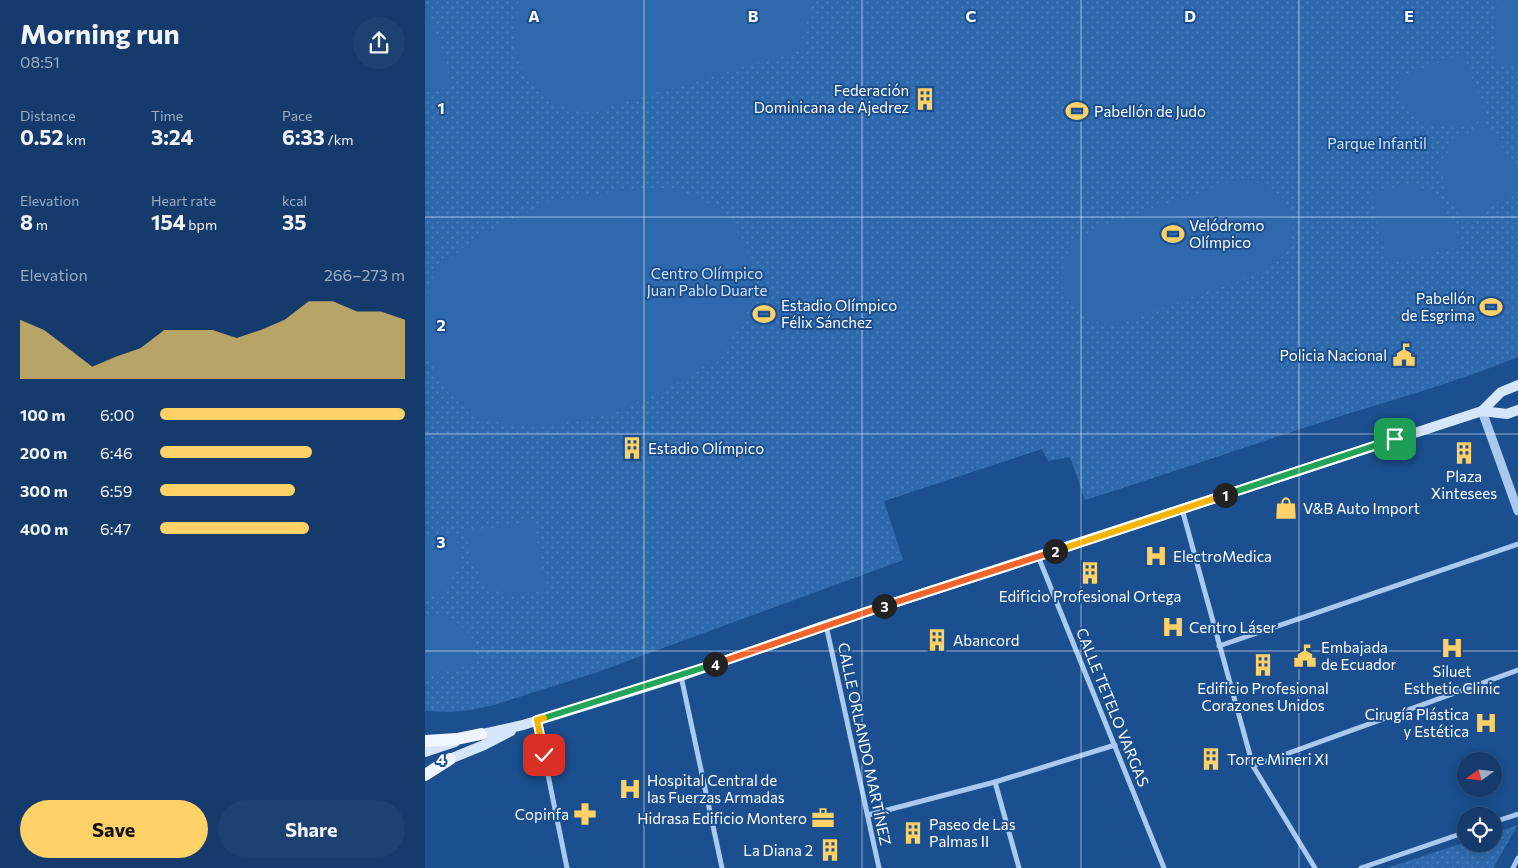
<!DOCTYPE html>
<html lang="en">
<head>
<meta charset="utf-8">
<style>
  body { margin:0; font-family:Commissioner,sans-serif; background:#1d4271; color:#f1f3f6; height:100vh; display:flex; flex-direction:column; font-size:19px; white-space:nowrap }
  * { box-sizing:border-box; margin:0 }
  p { font-size:16px; color:#9dadc1 }
  .icon { flex:none; width:28px; height:28px; fill:none; stroke:currentColor; stroke-width:2; stroke-linecap:round; stroke-linejoin:round }
  .map { position:relative; flex:1; overflow:hidden }
  .panel { display:flex; flex-direction:column; background:#143b6b; width:425px }
  .panel>* { flex:none }
  .needle { width:32px; rotate:255deg }
  .controls { position:absolute; left:1032px; top:752px; display:grid; gap:10px }
  .controls a { display:grid; place-items:center; width:45px; height:45px; border-radius:50%; background:#143b6b; box-shadow:0 2px 12px #0003,0 0 0 1px #33557e; font-size:25px }
  .pin { position:absolute; display:grid; place-items:center; width:42px; height:42px; color:#fff; margin:-21px; border-radius:10px; box-shadow:0 2px 8px #0006 }
  .km { position:absolute; width:25px; height:25px; margin:-12px; border-radius:50%; background:#222; color:#fff; font-size:14px; line-height:25px; text-align:center }
  .round { display:grid; place-items:center; flex:none; width:52px; height:52px; border-radius:26px; background:#1d4271 }
  .overview { display:flex; align-items:center; justify-content:space-between; height:85px; padding:0 20px }
  h1 { font-size:28px; font-weight:700; line-height:38px }
  .figures { display:grid; grid-template-columns:repeat(3,1fr); gap:8px; height:85px; padding:5px 20px }
  .figures div { display:grid; align-content:center }
  .figures b { font-size:21px; font-weight:700 }
  .figures small { font-size:14px; font-weight:400 }
  .figures p { font-size:14px }
  .chart { height:140px; padding:10px 20px }
  .chart p { display:flex; justify-content:space-between }
  .chart svg { width:100%; height:90px; margin-top:5px; fill:#ffd166; opacity:.7 }
  .button { display:flex; gap:10px; margin-top:auto; padding:10px 20px }
  .button a { flex:1; height:58px; border-radius:30px; background:#ffd166; color:#111; font-size:20px; font-weight:700; line-height:58px; text-align:center }
  .button a+a { background:#1d4271; color:#f1f3f6 }
  ul { padding:0 20px; list-style:none; font-size:16px }
  li { display:grid; grid-template-columns:80px 60px 1fr; align-items:center; height:38px }
  li i { height:12px; border-radius:6px; background:#ffd166 }
  main { display:flex; flex:1; min-height:0 }
  .map>svg:first-child { display:block }
  .green { fill:url(#green-dots) }
  .pitch { fill:#2e69ad }
  .lines { fill:none; stroke-linecap:round; stroke-linejoin:round }
  .minor { stroke:#a9c9ee; stroke-width:5 }
  .tertiary { stroke:#a9c9ee; stroke-width:9 }
  .secondary { stroke:#d6e6fa; stroke-width:10 }
  .primary { stroke:#f0f6ff; stroke-width:12 }
  .split-1-casing { stroke:#fff; stroke-width:10 }
  .split-2-casing { stroke:#fff; stroke-width:10 }
  .split-3-casing { stroke:#fff; stroke-width:10 }
  .split-4-casing { stroke:#fff; stroke-width:10 }
  .split-5-casing { stroke:#fff; stroke-width:10 }
  .split-6-casing { stroke:#fff; stroke-width:10 }
  .split-1 { stroke:#22a559; stroke-width:6 }
  .split-2 { stroke:#f5b400; stroke-width:6 }
  .split-3 { stroke:#f0652b; stroke-width:6 }
  .split-4 { stroke:#f0652b; stroke-width:6 }
  .split-5 { stroke:#22a559; stroke-width:6 }
  .split-6 { stroke:#f5b400; stroke-width:6 }
  .grid { fill:none; stroke:#fff; stroke-width:1; stroke-opacity:0.55 }
  .labels { text-anchor:middle; dominant-baseline:central; stroke-width:4; stroke-linejoin:round; paint-order:stroke }
  .poi-label { font-size:15px; fill:#fff; stroke:#1b4f8f; text-anchor:start }
  .park-label { font-size:15px; fill:#cfe3fa; stroke:#1b4f8f }
  .street-label { font-size:15px; fill:#fff; stroke:#1b4f8f }
  .grid-label { font-size:16px; text-anchor:middle; font-weight:bold; fill:#fff; stroke:#1b4f8f; stroke-width:4; stroke-linejoin:round; paint-order:stroke }
</style>
</head>
<body>
<main>
<section class="panel">
<div class="overview"><div><h1>Morning run</h1><p>08:51</p></div><a class="round"><svg class="icon" aria-label="share" viewBox="0 0 24 24"><path d="M12 15V3M7 8l5-5 5 5M5 13v7h14v-7"/></svg></a></div>
<div class="figures">
<div><p>Distance</p><b>0.52<small> km</small></b></div>
<div><p>Time</p><b>3:24</b></div>
<div><p>Pace</p><b>6:33<small> /km</small></b></div>
</div>
<div class="figures">
<div><p>Elevation</p><b>8<small> m</small></b></div>
<div><p>Heart rate</p><b>154<small> bpm</small></b></div>
<div><p>kcal</p><b>35</b></div>
</div>
<div class="chart"><p><span>Elevation</span>266–273 m</p>
<svg viewBox="0 0 160 44" preserveAspectRatio="none"><path d="M0 44V15L10 20L20 29L30 38L40 33L50 29L60 20L70 20L80 20L90 24L100 20L110 15L120 6L130 6L140 11L150 11L160 15V44z"/></svg>
</div>
<ul>
<li><b>100 m</b>6:00<i style="width:100%"></i></li>
<li><b>200 m</b>6:46<i style="width:62%"></i></li>
<li><b>300 m</b>6:59<i style="width:55%"></i></li>
<li><b>400 m</b>6:47<i style="width:61%"></i></li>
</ul>
<div class="button"><a>Save</a><a>Share</a></div>
</section>
<div class="map">
<svg width="1093" height="868" viewBox="0 0 1093 868">
  <defs>
    <pattern id="green-dots" width="8" height="8" patternUnits="userSpaceOnUse" patternTransform="scale(1.25)"><rect width="8" height="8" fill="#2e69ad"/><path d="M2 2h.1M6 6h.1" fill="none" stroke="#4d80b9" stroke-width="1.8" stroke-linecap="round"/></pattern>
  </defs>
  <rect width="100%" height="100%" fill="#1b4f8f"/>
  <g class="green">
    <path d="M 0,0 L 1093,0 L 1093,357 C 1035,381 973,398 913,417 C 828,444 745,473 660,500 L 645,457 L 623,461 L 617,449 L 459,501 L 478,560 L 170,673 L 69,705 L 46,710 L 26,712 L 0,711 Z"/>
    <path d="M 1093,825 L 1068,868 L 962,868 L 1041,842 L 1041,844 L 1069,844 L 1069,833 Z"/>
  </g>
  <g class="pitch">
    <path d="M 0,0 L 27,85 L 0,93 Z"/>
    <path d="M 97,0 L 388,0 L 386,10 L 376,34 L 380,49 L 166,112 C 155,111 145,110 135,106 C 96,89 78,38 97,0 Z"/>
    <path d="M 1069,2 L 1093,2 L 1093,64 L 1070,64 Z"/>
    <path d="M 1038,54 L 1062,117 L 1031,128 L 1004,125 L 979,107 L 972,77 Z"/>
    <path d="M 1061,125 L 1093,169 L 1093,188 L 1041,224 L 1021,195 L 1015,161 L 1037,136 Z"/>
    <path d="M 806,181 C 818,181 829,181 840,185 C 860,194 871,215 867,235 C 866,239 866,244 864,247 C 860,257 848,264 839,270 L 702,321 C 696,322 689,324 682,324 C 672,324 663,318 654,312 C 631,294 633,260 653,240 C 657,236 664,233 669,229 Z"/>
    <path d="M 983,184 L 1009,194 L 1027,221 L 1037,246 L 963,264 L 946,193 Z"/>
    <path d="M 212,188 L 248,188 L 295,208 L 321,246 L 326,262 L 324,308 L 302,346 L 269,375 L 191,412 L 113,428 L 59,420 L 22,392 L 3,359 L 0,348 L 0,299 L 10,271 L 53,236 L 125,201 Z"/>
    <path d="M 108,521 L 121,590 L 85,596 L 62,586 L 47,563 L 41,532 Z"/>
    <path d="M 30,532 L 37,564 L 19,590 L 0,600 L 0,538 Z"/>
    <path d="M 7,615 L 26,618 L 45,634 L 52,664 L 0,675 L 0,616 Z"/>
  </g>
  <g class="lines">
    <g class="minor">
      <path d="M 757,509 L 828,766 L 890,868"/>
      <path d="M 613,556 L 739,868"/>
      <path d="M 401,625 L 454,868"/>
      <path d="M 794,646 L 1093,544"/>
      <path d="M 256,676 L 297,868"/>
      <path d="M 112,721 L 142,868"/>
      <path d="M 828,766 L 1093,670"/>
      <path d="M 570,782 L 594,868"/>
      <path d="M 443,815 L 570,782 L 690,745"/>
      <path d="M 1069,822 L 1093,814"/>
      <path d="M 936,868 L 1041,832"/>
      <path d="M 1088,868 L 1093,858"/>
    </g>
    <path class="tertiary" d="M 1057,411 L 1093,511"/>
    <g class="secondary">
      <path d="M 1057,411 L 1076,392 L 1093,385"/>
      <path d="M 49,736 L 98,725 L 256,676 L 401,625 L 1057,411 L 1082,414 L 1093,410"/>
      <path d="M 0,752 L 30,742"/>
      <path d="M 20,761 L 59,745 L 86,731"/>
    </g>
    <g class="primary">
      <path d="M 0,741 L 32,739 L 56,734"/>
      <path d="M 0,775 L 25,759"/>
    </g>
  </g>
  <g class="lines">
    <defs>
      <path id="split-1" d="M 800,495 L 970,439"/>
      <path id="split-2" d="M 630,551 L 800,495"/>
      <path id="split-3" d="M 459,606 L 630,551"/>
      <path id="split-4" d="M 290,664 L 459,606"/>
      <path id="split-5" d="M 119,718 L 290,664"/>
      <path id="split-6" d="M 119,718 L 112,720 L 119,755"/>
    </defs>
    <use href="#split-1" class="split-1-casing"/>
    <use href="#split-2" class="split-2-casing"/>
    <use href="#split-3" class="split-3-casing"/>
    <use href="#split-4" class="split-4-casing"/>
    <use href="#split-5" class="split-5-casing"/>
    <use href="#split-6" class="split-6-casing"/>
    <use href="#split-1" class="split-1"/>
    <use href="#split-2" class="split-2"/>
    <use href="#split-3" class="split-3"/>
    <use href="#split-4" class="split-4"/>
    <use href="#split-5" class="split-5"/>
    <use href="#split-6" class="split-6"/>
  </g>
  <path class="grid" d="M 219,0 L 219,868M 437,0 L 437,868M 656,0 L 656,868M 874,0 L 874,868M 0,217 L 1093,217M 0,434 L 1093,434M 0,651 L 1093,651"/>
  <defs>
    <symbol id="building-bare" viewBox="-9 -9 18 18"><path d="M-4-6H4V6H1V3H-1V6H-4ZM-2.5-4.3h1.7v1.8h-1.7ZM.8-4.3h1.7v1.8H.8ZM-2.5-1h1.7V.8h-1.7ZM.8-1h1.7V.8H.8Z" fill="#ffd166" stroke="#1b4f8f" stroke-width="2.5" paint-order="stroke"/></symbol>
    <symbol id="stadium-bare" viewBox="-9 -9 18 18"><path d="M0-5a6.5 5 0 1 0 0 10a6.5 5 0 1 0 0-10ZM-3.5-1.8h7v3.6h-7Z" fill="#ffd166" stroke="#1b4f8f" stroke-width="2.5" paint-order="stroke"/></symbol>
    <symbol id="civic-bare" viewBox="-9 -9 18 18"><path d="M-.6-6.5H3V-4.5H.6V-3L4-1V1h2V6H-6V1h2V-1L-.6-3ZM-1.2 2.5V6h2.4V2.5Z" fill="#ffd166" stroke="#1b4f8f" stroke-width="2.5" paint-order="stroke"/></symbol>
    <symbol id="shop-bare" viewBox="-9 -9 18 18"><path d="M-5-2.5h2.3a2.7 3.5 0 0 1 5.4 0H5L5.5 6h-11ZM-1.5-2.5h3a1.5 2.3 0 0 0-3 0Z" fill="#ffd166" stroke="#1b4f8f" stroke-width="2.5" paint-order="stroke"/></symbol>
    <symbol id="hospital-bare" viewBox="-9 -9 18 18"><path d="M-5-5h3v3.5h4V-5h3V5h-3V1.5h-4V5h-3Z" fill="#ffd166" stroke="#1b4f8f" stroke-width="2.5" paint-order="stroke"/></symbol>
    <symbol id="pharmacy-bare" viewBox="-9 -9 18 18"><path d="M-2-6h4v4h4v4h-4v4h-4v-4h-4v-4h4Z" fill="#ffd166" stroke="#1b4f8f" stroke-width="2.5" paint-order="stroke"/></symbol>
    <symbol id="office-bare" viewBox="-9 -9 18 18"><path d="M-6-3h4V-5.5h4V-3h4V5H-6ZM-1-4.5V-3h2v-1.5ZM-6 0V1H6V0Z" fill="#ffd166" stroke="#1b4f8f" stroke-width="2.5" paint-order="stroke"/></symbol>
  </defs>
  <g fill-rule="evenodd">
    <use href="#building-bare" x="484" y="83" width="32" height="32"/>
    <use href="#stadium-bare" x="636" y="95" width="32" height="32"/>
    <use href="#stadium-bare" x="732" y="218" width="32" height="32"/>
    <use href="#stadium-bare" x="1050" y="291" width="32" height="32"/>
    <use href="#stadium-bare" x="323" y="298" width="32" height="32"/>
    <use href="#civic-bare" x="963" y="339" width="32" height="32"/>
    <use href="#building-bare" x="191" y="432" width="32" height="32"/>
    <use href="#building-bare" x="1023" y="437" width="32" height="32"/>
    <use href="#shop-bare" x="845" y="492" width="32" height="32"/>
    <use href="#hospital-bare" x="715" y="540" width="32" height="32"/>
    <use href="#building-bare" x="649" y="557" width="32" height="32"/>
    <use href="#hospital-bare" x="732" y="611" width="32" height="32"/>
    <use href="#building-bare" x="496" y="624" width="32" height="32"/>
    <use href="#hospital-bare" x="1011" y="632" width="32" height="32"/>
    <use href="#civic-bare" x="864" y="640" width="32" height="32"/>
    <use href="#building-bare" x="822" y="649" width="32" height="32"/>
    <use href="#hospital-bare" x="1045" y="707" width="32" height="32"/>
    <use href="#building-bare" x="770" y="743" width="32" height="32"/>
    <use href="#hospital-bare" x="189" y="773" width="32" height="32"/>
    <use href="#pharmacy-bare" x="144" y="798" width="32" height="32"/>
    <use href="#office-bare" x="382" y="802" width="32" height="32"/>
    <use href="#building-bare" x="472" y="817" width="32" height="32"/>
    <use href="#building-bare" x="389" y="834" width="32" height="32"/>
  </g>
  <g class="labels">
    <g class="poi-label">
      <text x="484" y="90" text-anchor="end">Federación<tspan x="484" dy="17">Dominicana de Ajedrez</tspan></text>
      <text x="669" y="111">Pabellón de Judo</text>
      <text x="764" y="225">Velódromo<tspan x="764" dy="17">Olímpico</tspan></text>
      <text x="1050" y="298" text-anchor="end">Pabellón<tspan x="1050" dy="17">de Esgrima</tspan></text>
      <text x="356" y="305">Estadio Olímpico<tspan x="356" dy="17">Félix Sánchez</tspan></text>
      <text x="962" y="355" text-anchor="end">Policia Nacional</text>
      <text x="223" y="448">Estadio Olímpico</text>
      <text x="1039" y="476" text-anchor="middle">Plaza<tspan x="1039" dy="17">Xintesees</tspan></text>
      <text x="878" y="508">V&amp;B Auto Import</text>
      <text x="748" y="556">ElectroMedica</text>
      <text x="665" y="596" text-anchor="middle">Edificio Profesional Ortega</text>
      <text x="764" y="627">Centro Láser</text>
      <text x="528" y="640">Abancord</text>
      <text x="896" y="647">Embajada<tspan x="896" dy="17">de Ecuador</tspan></text>
      <text x="1027" y="671" text-anchor="middle">Siluet<tspan x="1027" dy="17">Esthetic Clinic</tspan></text>
      <text x="838" y="688" text-anchor="middle">Edificio Profesional<tspan x="838" dy="17">Corazones Unidos</tspan></text>
      <text x="1044" y="714" text-anchor="end">Cirugía Plástica<tspan x="1044" dy="17">y Estética</tspan></text>
      <text x="802" y="759">Torre Mineri XI</text>
      <text x="222" y="780">Hospital Central de<tspan x="222" dy="17">las Fuerzas Armadas</tspan></text>
      <text x="144" y="814" text-anchor="end">Copinfa</text>
      <text x="382" y="818" text-anchor="end">Hidrasa Edificio Montero</text>
      <text x="504" y="824">Paseo de Las<tspan x="504" dy="17">Palmas II</tspan></text>
      <text x="388" y="850" text-anchor="end">La Diana 2</text>
    </g>
    <g class="park-label">
      <text x="952" y="143">Parque Infantil</text>
      <text x="282" y="273">Centro Olímpico<tspan x="282" dy="17">Juan Pablo Duarte</tspan></text>
    </g>
    <g class="street-label">
      <text transform="translate(688 707) rotate(68)">CALLE TETELO VARGAS</text>
      <text transform="translate(440 744) rotate(78)">CALLE ORLANDO MARTÍNEZ</text>
    </g>
  </g>
  <g class="grid-label">
    <text x="109" y="22">A</text>
    <text x="328" y="22">B</text>
    <text x="546" y="22">C</text>
    <text x="765" y="22">D</text>
    <text x="984" y="22">E</text>
    <text x="16" y="114">1</text>
    <text x="16" y="331">2</text>
    <text x="16" y="548">3</text>
    <text x="16" y="765">4</text>
  </g>
</svg>
<div class="controls">
<a><svg class="needle" viewBox="-14 -14 28 28"><path d="M0-13l5 13h-10z" fill="#e53935"/><path d="M0 13l5-13h-10z" fill="#9dadc1"/></svg></a>
<a><svg class="icon" aria-label="locate" viewBox="0 0 24 24"><circle cx="12" cy="12" r="6"/><path d="M12 2v4M12 18v4M2 12h4M18 12h4"/></svg></a>
</div>
<div class="pin" style="left:970px;top:439px;background:#1e9e55"><svg class="icon" aria-label="arrive" viewBox="0 0 24 24"><path d="M6 21V4h12l-3 4 3 4H6"/></svg></div>
<div class="pin" style="left:119px;top:755px;background:#d93025"><svg class="icon" aria-label="check" viewBox="0 0 24 24"><path d="M5 12l5 5 9-10"/></svg></div>
<b class="km" style="left:800px;top:495px">1</b>
<b class="km" style="left:630px;top:551px">2</b>
<b class="km" style="left:459px;top:606px">3</b>
<b class="km" style="left:290px;top:664px">4</b>
</div>
</main>
</body>
</html>
